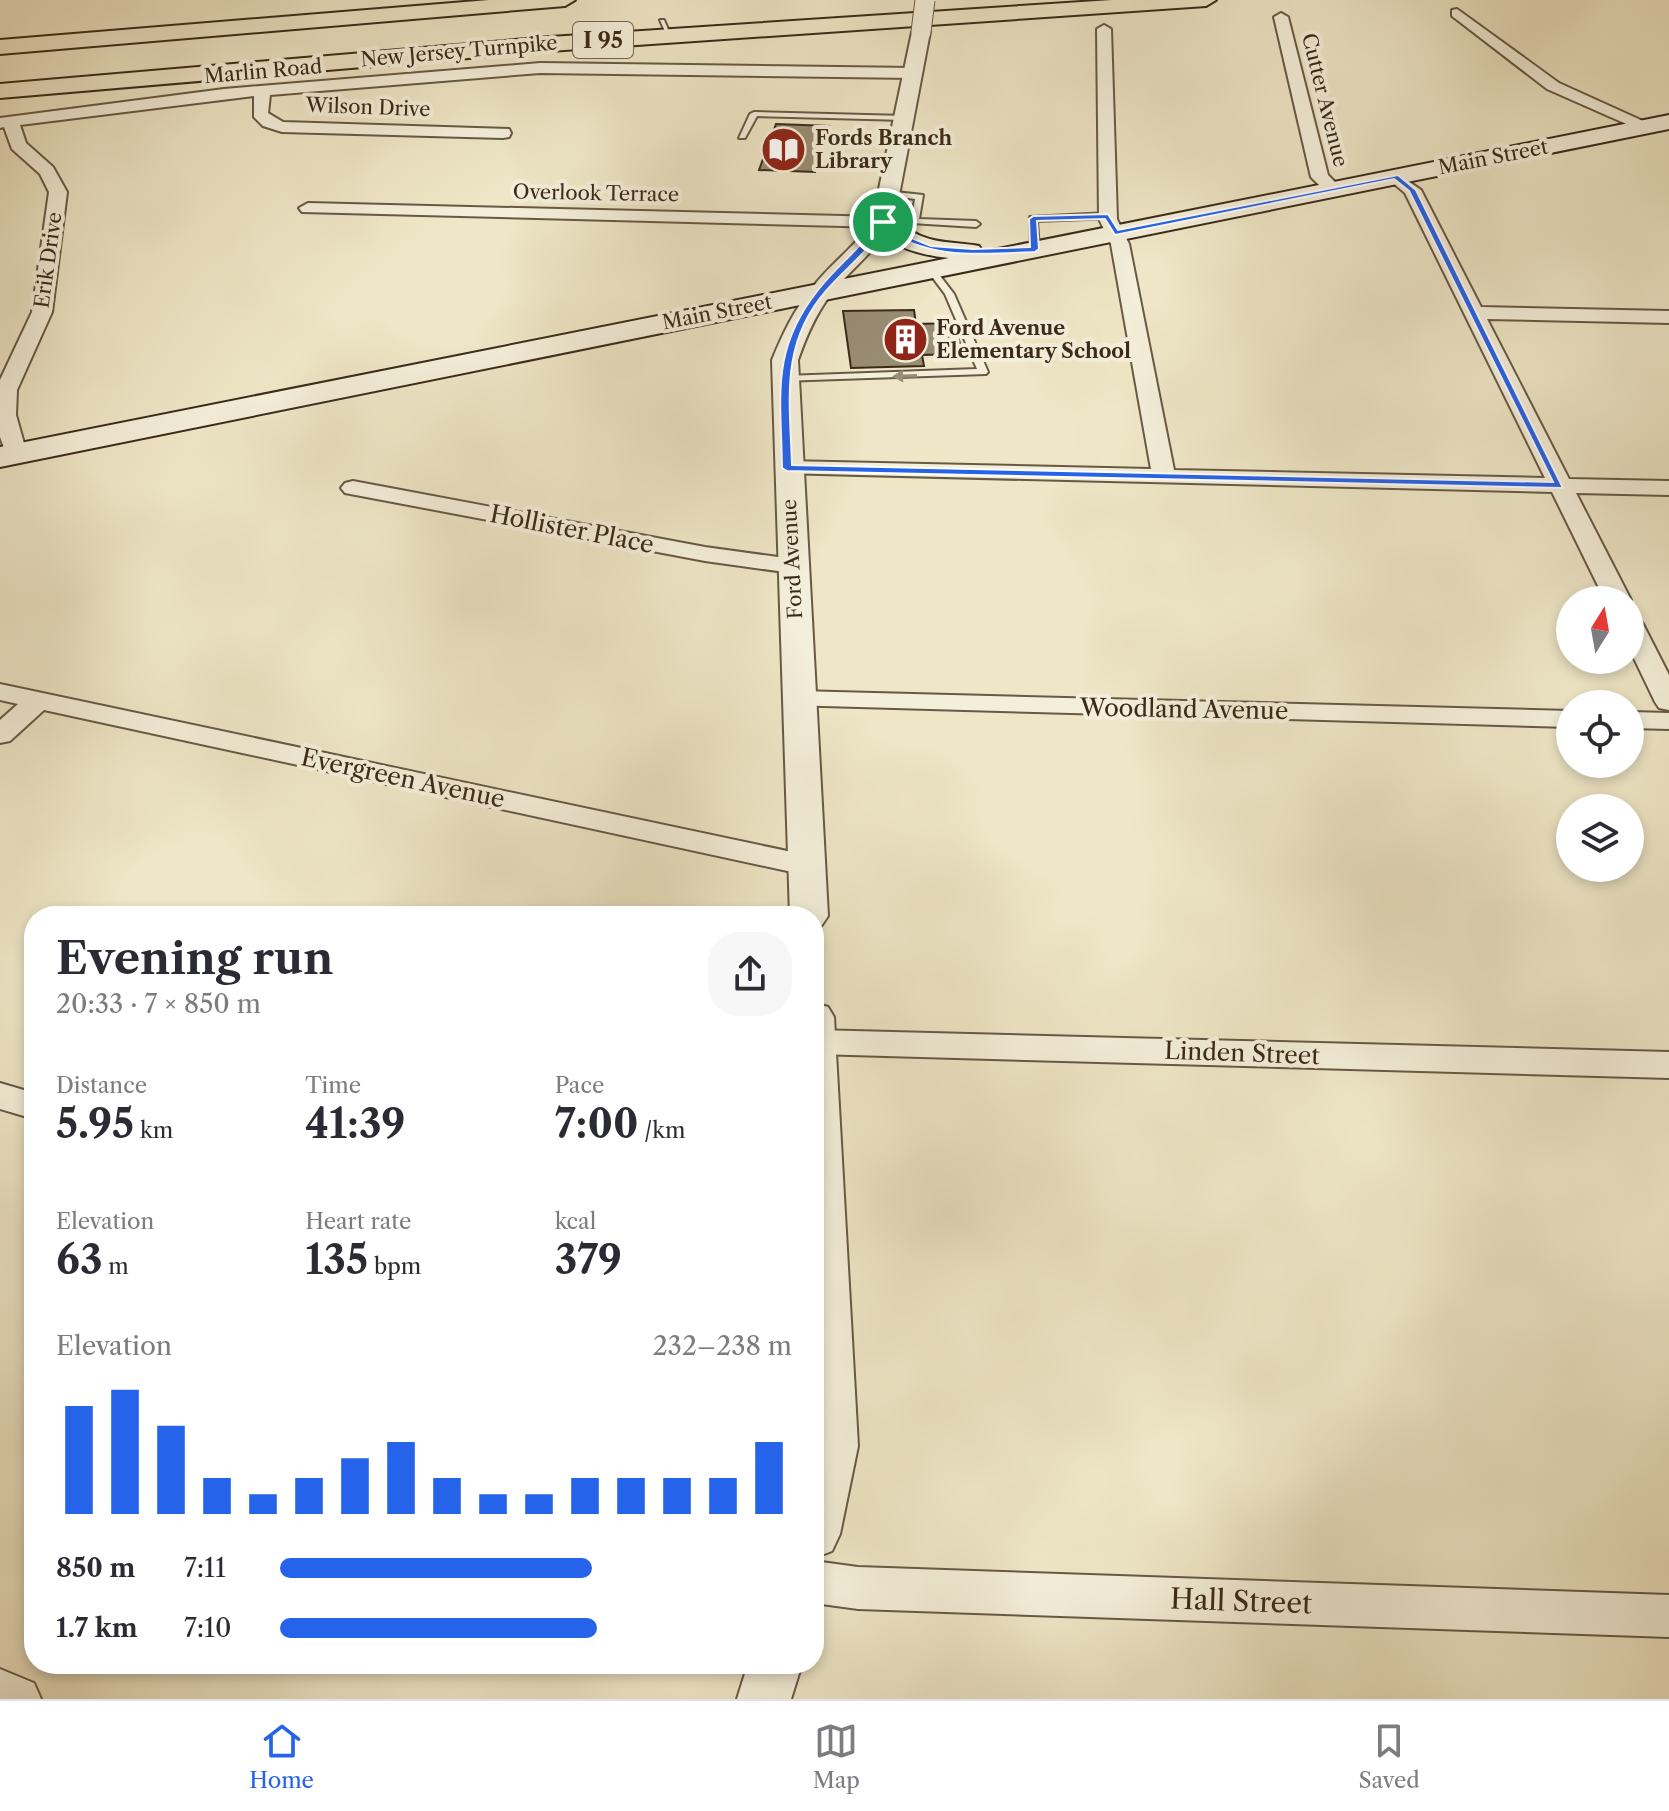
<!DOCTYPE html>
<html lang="en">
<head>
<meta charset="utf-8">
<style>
  body { margin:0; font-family:"Libre Caslon Text",serif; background:#f7f7f7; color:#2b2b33; height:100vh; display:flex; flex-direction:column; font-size:30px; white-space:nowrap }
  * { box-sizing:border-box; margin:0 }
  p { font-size:26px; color:#7c7c81 }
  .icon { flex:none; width:44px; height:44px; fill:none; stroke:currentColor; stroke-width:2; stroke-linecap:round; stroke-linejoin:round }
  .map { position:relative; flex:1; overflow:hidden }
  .sheet { position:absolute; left:24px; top:906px; width:800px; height:768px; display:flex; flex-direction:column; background:#fff; border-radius:32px; box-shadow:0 4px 12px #0003 }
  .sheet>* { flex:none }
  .needle { width:52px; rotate:11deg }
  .buttons { position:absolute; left:1556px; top:586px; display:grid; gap:16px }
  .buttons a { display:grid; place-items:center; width:88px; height:88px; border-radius:50%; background:#fff; box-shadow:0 4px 12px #0003; font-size:40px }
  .pin { position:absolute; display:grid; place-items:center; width:68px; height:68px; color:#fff; margin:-34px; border:4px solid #fff; border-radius:50%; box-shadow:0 2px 8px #0007 }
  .round { display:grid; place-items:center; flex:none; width:84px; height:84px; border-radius:32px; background:#f7f7f7 }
  .summary { display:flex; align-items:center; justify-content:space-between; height:136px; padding:0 32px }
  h1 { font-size:44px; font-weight:700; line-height:60px }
  .figures { display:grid; grid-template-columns:repeat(3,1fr); gap:12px; height:136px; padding:8px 32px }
  .figures div { display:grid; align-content:center }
  .figures b { font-size:40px; font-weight:700 }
  .figures small { font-size:22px; font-weight:400 }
  .figures p { font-size:22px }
  .chart { height:224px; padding:16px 32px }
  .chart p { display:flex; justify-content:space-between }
  .chart svg { width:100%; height:144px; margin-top:8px; stroke:#2563eb; stroke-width:6 }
  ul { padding:0 32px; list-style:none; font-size:26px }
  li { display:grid; grid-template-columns:128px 96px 1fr; align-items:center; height:60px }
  li i { height:20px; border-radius:10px; background:#2563eb }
  .menu { display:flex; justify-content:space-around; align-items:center; height:112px; border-top:2px solid #e1e1e2; background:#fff; font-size:22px; color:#7c7c81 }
  .menu a { display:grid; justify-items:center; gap:4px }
  .menu .current { color:#2563eb }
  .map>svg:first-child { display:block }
  .building { fill:#988c73; stroke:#3b2a19; stroke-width:2 }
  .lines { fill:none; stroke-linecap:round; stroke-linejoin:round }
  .service-casing { stroke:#685944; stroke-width:4 }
  .minor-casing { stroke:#685944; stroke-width:4 }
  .tertiary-casing { stroke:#685944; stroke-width:4 }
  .secondary-casing { stroke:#3b2a19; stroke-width:4 }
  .motorway-casing { stroke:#3b2a19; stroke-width:4 }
  .service { fill:#f4efda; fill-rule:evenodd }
  .minor { fill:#f4efda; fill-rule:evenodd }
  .tertiary { fill:#f4efda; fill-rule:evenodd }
  .secondary { fill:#f4efda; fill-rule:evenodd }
  .motorway { fill:#eee6c6; fill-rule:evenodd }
  .tertiary-bridge-casing { stroke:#685944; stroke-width:21; stroke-linecap:butt }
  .tertiary-bridge { stroke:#f4efda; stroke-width:19 }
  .oneway { fill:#988c7a }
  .route { fill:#2563eb; stroke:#fff; stroke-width:2; fill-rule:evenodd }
  .labels { text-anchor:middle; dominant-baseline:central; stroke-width:8; stroke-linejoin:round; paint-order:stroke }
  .far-street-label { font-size:20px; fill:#3b2a19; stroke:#f4efda }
  .far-poi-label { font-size:20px; font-weight:bold; fill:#3b2a19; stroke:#f4efda; text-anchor:start }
  .shield { fill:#f4efda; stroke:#726553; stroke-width:2 }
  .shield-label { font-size:22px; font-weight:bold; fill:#3b2a19 }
  .street-label { font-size:24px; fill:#3b2a19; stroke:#f4efda }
  .near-street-label { font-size:28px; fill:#3b2a19; stroke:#f4efda }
</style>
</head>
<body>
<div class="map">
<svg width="1669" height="1699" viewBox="0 0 1669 1699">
  <rect width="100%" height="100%" fill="#eee6c6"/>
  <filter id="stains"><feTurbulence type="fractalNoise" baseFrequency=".0025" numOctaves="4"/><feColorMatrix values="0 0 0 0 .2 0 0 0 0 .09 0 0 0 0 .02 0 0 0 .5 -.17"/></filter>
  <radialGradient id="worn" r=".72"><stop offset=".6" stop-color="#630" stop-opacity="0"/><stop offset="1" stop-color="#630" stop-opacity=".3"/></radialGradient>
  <g class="building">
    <path d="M 776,124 L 829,126 L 815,172 L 759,170 Z"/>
    <path d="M 914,310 L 916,324 L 954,323 L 963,354 L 922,355 L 924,366 L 851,368 L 843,311 Z"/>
  </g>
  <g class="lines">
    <defs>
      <g id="service">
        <path d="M 660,20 L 664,20 L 671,36 L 667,36 Z"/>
        <path d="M 754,112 L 905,116 L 909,118 L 905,120 L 757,116 L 745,138 L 739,138 L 750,114 Z"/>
        <path d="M 886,191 L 923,195 L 919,219 L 976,221 L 980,224 L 976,227 L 911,223 L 915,199 L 886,195 Z"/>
        <path d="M 1108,213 L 1112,216 L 1111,218 L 1037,221 L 1039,249 L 1035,252 L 1031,249 L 1030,217 Z"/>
        <path d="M 931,267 L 934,268 L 954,294 L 988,372 L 986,374 L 781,381 L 781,377 L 785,376 L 977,369 L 945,294 L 927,270 Z"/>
      </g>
      <g id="minor">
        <path d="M 1457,9 L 1559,83 L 1654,126 L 1652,130 L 1640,130 L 1547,89 L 1452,16 L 1452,10 Z"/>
        <path d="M 1281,13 L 1288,17 L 1328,175 L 1342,189 L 1339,193 L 1327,193 L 1311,177 L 1274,17 Z"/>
        <path d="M 1104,25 L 1111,29 L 1117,219 L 1129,244 L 1174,470 L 1545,478 L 1405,193 L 1386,177 L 1395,172 L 1421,190 L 1481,307 L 1669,311 L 1669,323 L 1487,319 L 1569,479 L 1669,481 L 1669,495 L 1576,493 L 1631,600 L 1630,601 L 1605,600 L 1552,492 L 779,473 L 776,468 L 779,463 L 787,461 L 1151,469 L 1111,244 L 1099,219 L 1097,29 Z"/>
        <path d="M 540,63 L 914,68 L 922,73 L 914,78 L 540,73 L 270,95 L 268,113 L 283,122 L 509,129 L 511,133 L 509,137 L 503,138 L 282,132 L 263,126 L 254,117 L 254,96 L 20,125 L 26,143 L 53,167 L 67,192 L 52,312 L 17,390 L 16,415 L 27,454 L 24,459 L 8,459 L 0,437 L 0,380 L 32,312 L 49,192 L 40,174 L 12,149 L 4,127 L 0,128 L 0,118 L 224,89 Z"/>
        <path d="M 308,203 L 883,217 L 892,222 L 883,227 L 302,212 L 299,208 Z"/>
        <path d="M 353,481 L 705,547 L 792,559 L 801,561 L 804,566 L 801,571 L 792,573 L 705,561 L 345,493 L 341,488 L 345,483 Z"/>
        <path d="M 1630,616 L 1639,619 L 1643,624 L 1669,675 L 1669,710 L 1659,708 L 1655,702 L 1630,650 Z"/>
        <path d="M 0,684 L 806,855 L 817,858 L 821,865 L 817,872 L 806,875 L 44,710 L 10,741 L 0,743 L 0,720 L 18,704 L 0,700 Z"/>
        <path d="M 798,691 L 1570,711 L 1570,727 L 788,705 L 784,699 L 788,693 Z"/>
        <path d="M 1630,712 L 1669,713 L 1669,729 L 1630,728 Z"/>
        <path d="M 815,1030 L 1669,1052 L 1669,1078 L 815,1054 Z"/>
        <path d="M 0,1083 L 34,1093 L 34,1119 L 0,1109 Z"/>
        <path d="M 814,1561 L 858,1567 L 1669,1595 L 1669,1637 L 858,1609 L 814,1603 Z"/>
        <path d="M 0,1669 L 34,1683 L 41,1699 L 0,1699 Z"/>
      </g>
      <g id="tertiary">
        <path d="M 921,27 L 930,32 L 894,222 C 876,251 848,271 828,298 C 814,318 806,337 798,360 L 828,916 L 822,925 L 814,927 L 814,916 L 790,916 L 772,360 C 783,333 794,310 812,288 C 830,264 855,247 872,222 L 912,32 Z"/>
        <path d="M 814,1003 L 828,1007 L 834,1017 L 858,1446 L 840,1534 L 832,1551 L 814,1558 Z"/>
        <path d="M 748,1664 L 802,1664 L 791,1699 L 737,1699 Z"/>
      </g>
      <path id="secondary" d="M 1669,115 L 1669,129 L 0,467 L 0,447 L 949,258 C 920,255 888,247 870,222 L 874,217 C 894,212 903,229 921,236 C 940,244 960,242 979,246 L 983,252 Z"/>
      <g id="motorway">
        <path d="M 489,0 L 575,0 L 565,6 L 0,54 L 0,40 Z"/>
        <path d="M 1112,0 L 1216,0 L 1206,6 L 550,51 L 0,98 L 0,84 L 550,37 Z"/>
      </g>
    </defs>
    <use href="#service" class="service-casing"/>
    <use href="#minor" class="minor-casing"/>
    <use href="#tertiary" class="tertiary-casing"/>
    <use href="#secondary" class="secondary-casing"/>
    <use href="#motorway" class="motorway-casing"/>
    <use href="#service" class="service"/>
    <use href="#minor" class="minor"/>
    <use href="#tertiary" class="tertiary"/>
    <use href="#secondary" class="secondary"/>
    <use href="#motorway" class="motorway"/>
    <defs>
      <path id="tertiary-bridge" d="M 921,32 L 925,0"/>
    </defs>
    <use href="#tertiary-bridge" class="tertiary-bridge-casing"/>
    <use href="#tertiary-bridge" class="tertiary-bridge"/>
  </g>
  <defs><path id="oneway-solid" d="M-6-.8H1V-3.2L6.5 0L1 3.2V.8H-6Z" transform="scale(2)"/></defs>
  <use class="oneway" href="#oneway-solid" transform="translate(905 376) rotate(178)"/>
  <path class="route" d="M 1398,175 L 1416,190 L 1563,488 L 787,471 L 782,468 C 781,397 770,350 818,290 C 837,265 863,247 880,220 L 886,220 L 906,236 L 931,246 L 973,249 L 1030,247 L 1029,219 L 1033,216 L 1108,214 L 1118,230 ZM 1394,179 L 1409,191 L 1553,482 L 792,465 C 790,400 780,344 826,291 C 845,269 869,251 884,227 C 927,261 983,254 1035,252 L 1039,249 L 1037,221 L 1105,219 L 1115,235 Z"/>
  <defs>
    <symbol id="library-disc" viewBox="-11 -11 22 22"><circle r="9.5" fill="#8f2418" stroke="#f4efda"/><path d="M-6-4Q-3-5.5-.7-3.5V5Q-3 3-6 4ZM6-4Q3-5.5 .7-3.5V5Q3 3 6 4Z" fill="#fff"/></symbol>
    <symbol id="building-disc" viewBox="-11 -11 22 22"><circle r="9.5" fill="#8f2418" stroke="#f4efda"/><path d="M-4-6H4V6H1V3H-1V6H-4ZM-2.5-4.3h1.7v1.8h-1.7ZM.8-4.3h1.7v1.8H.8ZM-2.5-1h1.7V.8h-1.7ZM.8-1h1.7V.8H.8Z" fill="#fff"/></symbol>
  </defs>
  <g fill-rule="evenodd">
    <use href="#library-disc" x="758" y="124" width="51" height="51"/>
    <use href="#building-disc" x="880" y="314" width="51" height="51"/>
  </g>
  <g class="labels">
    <g class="far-street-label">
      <text transform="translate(459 51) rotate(-5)">New Jersey Turnpike</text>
      <text transform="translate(263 71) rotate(-5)">Marlin Road</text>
      <text transform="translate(1325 100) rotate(76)">Cutter Avenue</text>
      <text transform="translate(368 107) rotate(2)">Wilson Drive</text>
      <text transform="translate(1493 157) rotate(-11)">Main Street</text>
      <text transform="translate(596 193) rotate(1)">Overlook Terrace</text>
      <text transform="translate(48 260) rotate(-82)">Erik Drive</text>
      <text transform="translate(717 312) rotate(-11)">Main Street</text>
      <text transform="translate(792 559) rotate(-93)">Ford Avenue</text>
    </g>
    <g class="far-poi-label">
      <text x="815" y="138">Fords Branch<tspan x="815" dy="23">Library</tspan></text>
      <text x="936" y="328">Ford Avenue<tspan x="936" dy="23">Elementary School</tspan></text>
    </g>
    <rect class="shield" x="573" y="22" width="60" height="36" rx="6"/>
    <g class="shield-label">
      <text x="603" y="40">I 95</text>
    </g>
    <g class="street-label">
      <text transform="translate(572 529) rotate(11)">Hollister Place</text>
      <text transform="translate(1184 709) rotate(1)">Woodland Avenue</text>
      <text transform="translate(403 778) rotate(12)">Evergreen Avenue</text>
      <text transform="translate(1242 1053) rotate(2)">Linden Street</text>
    </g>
    <g class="near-street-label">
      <text transform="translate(1241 1601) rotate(2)">Hall Street</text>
    </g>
  </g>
  <rect width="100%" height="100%" filter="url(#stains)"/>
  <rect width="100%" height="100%" fill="url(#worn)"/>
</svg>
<div class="buttons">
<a><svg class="needle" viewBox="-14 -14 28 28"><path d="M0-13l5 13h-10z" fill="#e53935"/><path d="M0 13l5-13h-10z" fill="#7c7c81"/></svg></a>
<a><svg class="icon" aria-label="locate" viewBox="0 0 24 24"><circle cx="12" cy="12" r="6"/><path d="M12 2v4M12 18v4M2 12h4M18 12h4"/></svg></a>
<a><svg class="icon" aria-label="layers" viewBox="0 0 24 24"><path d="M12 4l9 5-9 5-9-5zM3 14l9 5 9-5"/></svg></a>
</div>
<div class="pin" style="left:883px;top:222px;background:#1e9e55"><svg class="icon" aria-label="arrive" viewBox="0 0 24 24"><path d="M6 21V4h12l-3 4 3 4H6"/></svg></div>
<section class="sheet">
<div class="summary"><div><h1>Evening run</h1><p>20:33 · 7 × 850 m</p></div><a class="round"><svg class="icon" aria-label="share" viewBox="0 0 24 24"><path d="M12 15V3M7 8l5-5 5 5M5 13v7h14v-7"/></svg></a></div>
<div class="figures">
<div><p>Distance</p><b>5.95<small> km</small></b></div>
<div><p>Time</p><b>41:39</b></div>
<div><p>Pace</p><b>7:00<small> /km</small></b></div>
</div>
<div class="figures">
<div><p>Elevation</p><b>63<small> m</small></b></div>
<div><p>Heart rate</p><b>135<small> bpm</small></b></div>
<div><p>kcal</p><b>379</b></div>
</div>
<div class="chart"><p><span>Elevation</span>232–238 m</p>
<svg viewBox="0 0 160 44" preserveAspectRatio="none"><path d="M5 44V11M15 44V6M25 44V17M35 44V33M45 44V38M55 44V33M65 44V27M75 44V22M85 44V33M95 44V38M105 44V38M115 44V33M125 44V33M135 44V33M145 44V33M155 44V22"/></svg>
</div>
<ul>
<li><b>850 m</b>7:11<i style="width:61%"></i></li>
<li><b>1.7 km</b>7:10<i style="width:62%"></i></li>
</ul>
</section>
</div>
<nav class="menu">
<a class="current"><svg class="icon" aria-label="home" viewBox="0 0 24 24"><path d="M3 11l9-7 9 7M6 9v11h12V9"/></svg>Home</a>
<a><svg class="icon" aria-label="map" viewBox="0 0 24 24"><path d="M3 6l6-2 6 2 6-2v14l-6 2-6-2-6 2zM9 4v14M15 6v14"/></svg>Map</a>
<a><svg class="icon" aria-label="saved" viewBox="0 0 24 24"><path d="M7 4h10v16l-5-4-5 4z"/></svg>Saved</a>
</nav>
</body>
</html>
